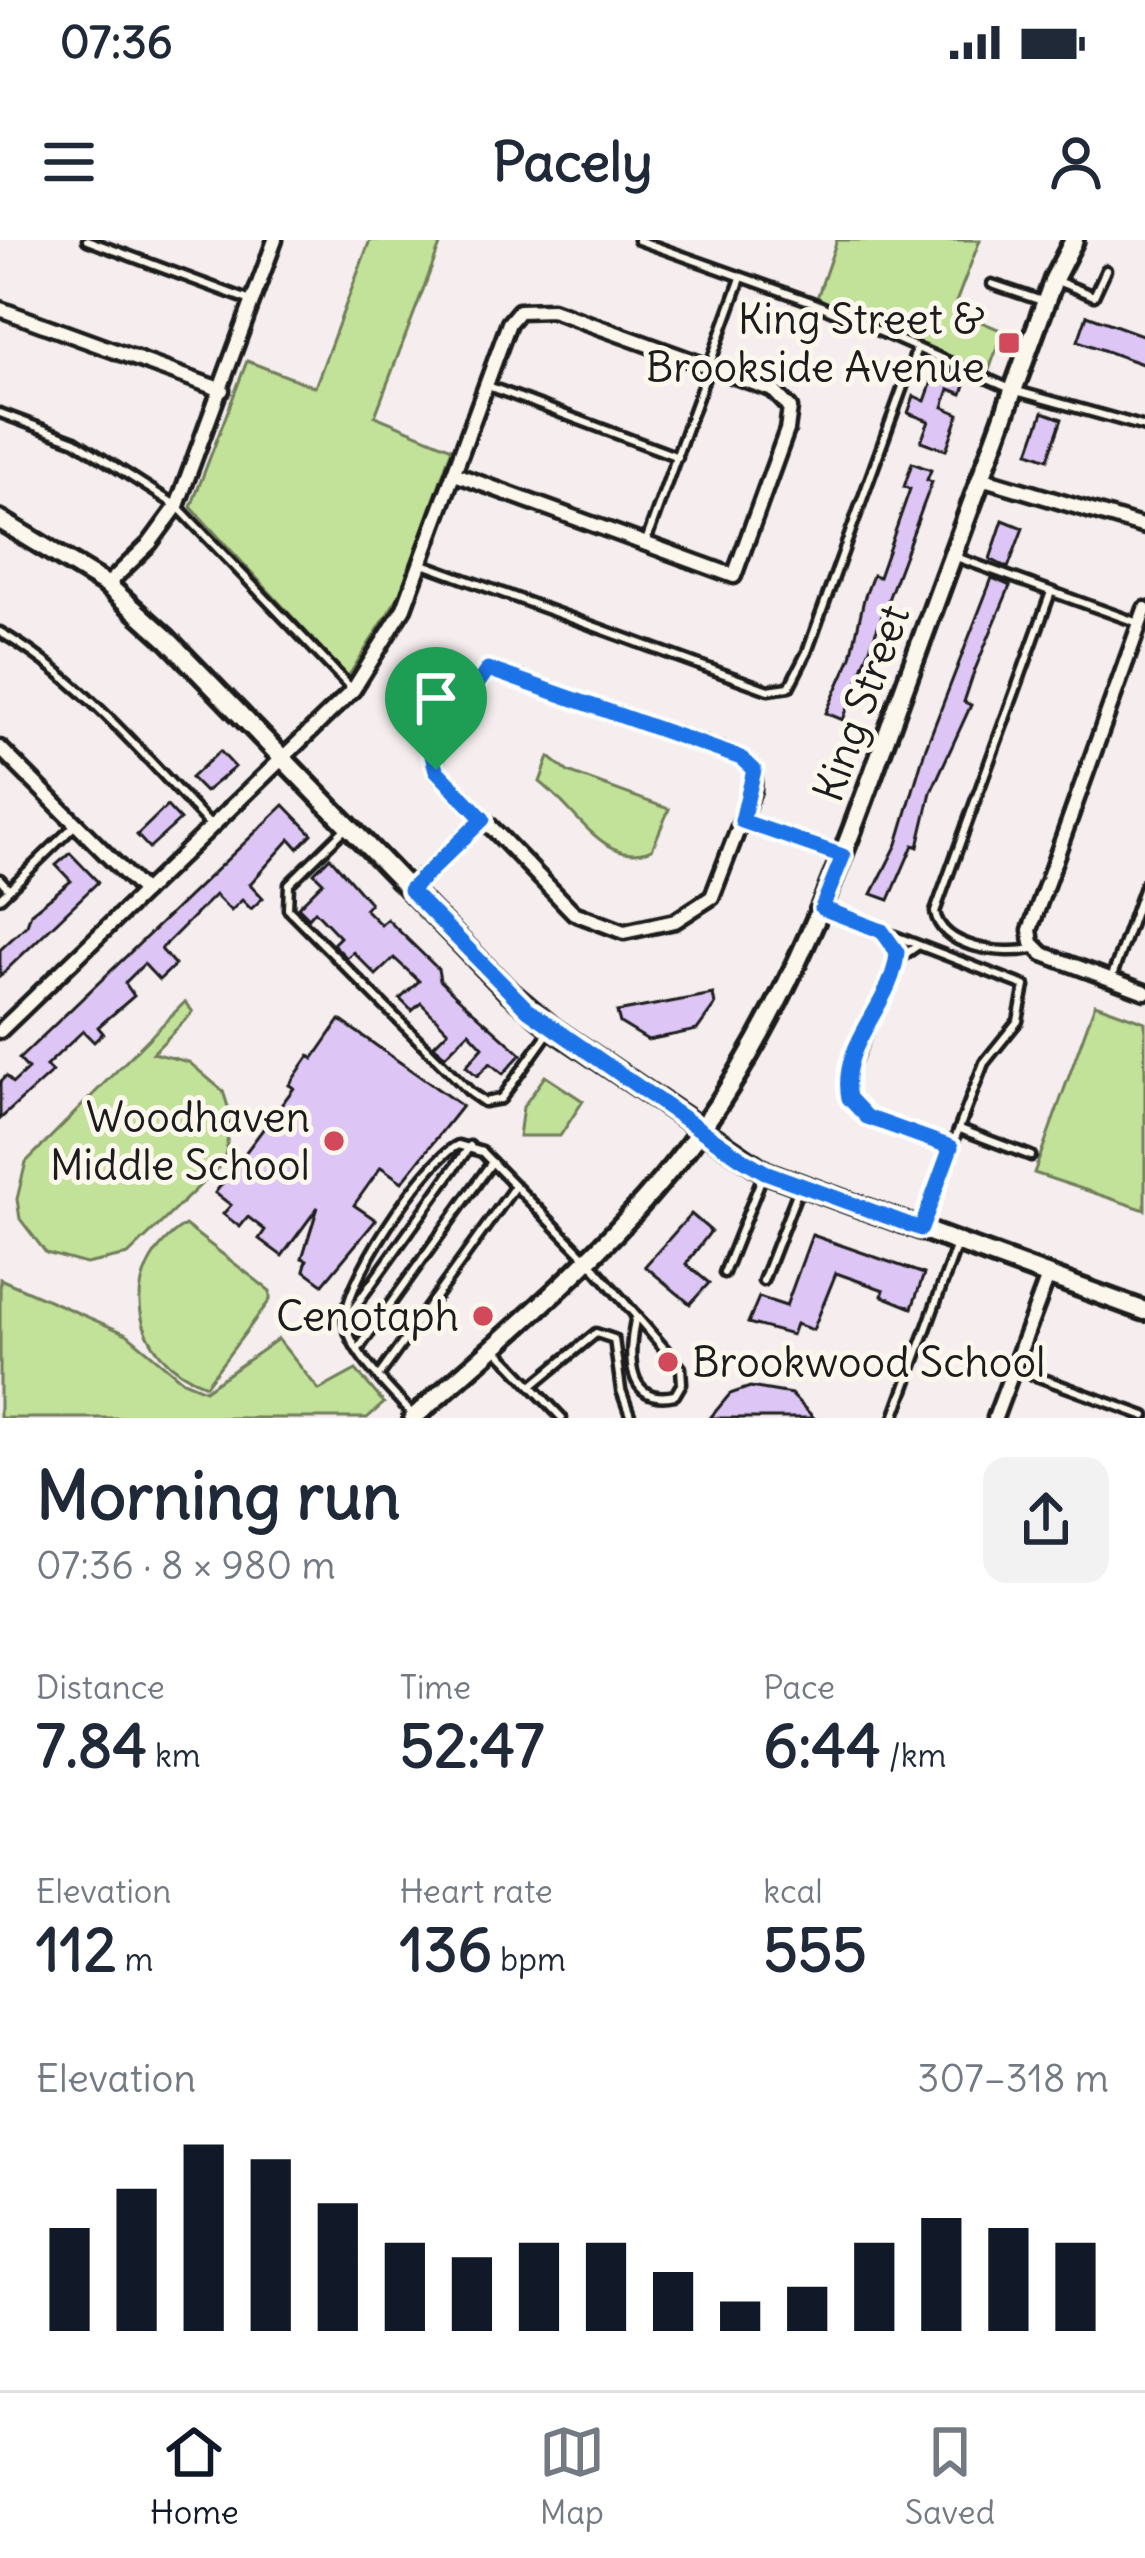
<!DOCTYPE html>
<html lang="en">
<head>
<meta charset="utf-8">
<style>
  body { margin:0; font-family:Delius,sans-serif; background:#f2f2f3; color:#1f2937; height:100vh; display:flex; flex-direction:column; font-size:45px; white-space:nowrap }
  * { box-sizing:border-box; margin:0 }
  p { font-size:39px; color:#747a83 }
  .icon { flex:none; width:66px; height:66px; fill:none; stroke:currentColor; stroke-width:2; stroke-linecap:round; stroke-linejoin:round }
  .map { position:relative; height:1178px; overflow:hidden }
  .details { display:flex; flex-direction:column; background:#fff; flex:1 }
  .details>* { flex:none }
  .pin { position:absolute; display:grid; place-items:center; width:102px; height:102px; color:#fff; margin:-123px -51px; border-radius:50% 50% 50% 0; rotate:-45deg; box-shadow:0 0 12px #0007 }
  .pin .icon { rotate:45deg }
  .round { display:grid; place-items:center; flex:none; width:126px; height:126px; border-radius:24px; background:#f2f2f3 }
  .summary { display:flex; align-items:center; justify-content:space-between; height:204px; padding:0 36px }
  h1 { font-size:66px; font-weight:700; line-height:90px }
  .stats { display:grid; grid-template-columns:repeat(3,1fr); gap:18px; height:204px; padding:12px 36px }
  .stats div { display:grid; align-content:center }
  .stats b { font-size:60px; font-weight:700 }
  .stats small { font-size:33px; font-weight:400 }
  .stats p { font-size:33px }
  .chart { height:336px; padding:24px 36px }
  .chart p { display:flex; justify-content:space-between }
  .chart svg { width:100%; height:216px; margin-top:12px; stroke:#111827; stroke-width:6 }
  .status { display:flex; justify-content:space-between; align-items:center; height:84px; padding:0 60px; background:#fff; direction:ltr }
  .status svg { height:33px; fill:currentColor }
  header { display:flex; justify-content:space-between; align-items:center; height:156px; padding:0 36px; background:#fff; font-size:54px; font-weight:700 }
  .tabs { display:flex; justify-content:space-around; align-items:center; height:168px; border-top:3px solid #e0e1e3; background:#fff; font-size:33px; color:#747a83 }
  .tabs a { display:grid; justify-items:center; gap:6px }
  .tabs .active { color:#111827 }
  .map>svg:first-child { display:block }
  .green { fill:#c2e199; stroke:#6f7e5a; stroke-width:3 }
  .building { fill:#ddc6f6; stroke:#1c1c1c; stroke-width:3 }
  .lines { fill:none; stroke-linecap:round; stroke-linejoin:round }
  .lane-casing { stroke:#1c1c1c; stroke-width:15 }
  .street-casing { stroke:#1c1c1c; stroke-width:21 }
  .secondary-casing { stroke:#1c1c1c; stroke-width:26 }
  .lane { stroke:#fbf7ec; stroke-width:6 }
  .street { stroke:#fbf7ec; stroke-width:12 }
  .secondary { stroke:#fbf7ec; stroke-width:16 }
  .route-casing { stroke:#fff; stroke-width:24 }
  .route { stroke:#1a73e8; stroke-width:15 }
  .poi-dot { fill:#d1495b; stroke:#fbf7ec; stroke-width:4.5 }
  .labels { text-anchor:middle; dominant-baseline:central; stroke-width:10; stroke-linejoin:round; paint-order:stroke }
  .poi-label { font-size:42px; fill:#1c1c1c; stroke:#fbf7ec; text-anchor:end }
  .street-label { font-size:42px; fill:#1c1c1c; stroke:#fbf7ec }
</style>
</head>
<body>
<div class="status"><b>07:36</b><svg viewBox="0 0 49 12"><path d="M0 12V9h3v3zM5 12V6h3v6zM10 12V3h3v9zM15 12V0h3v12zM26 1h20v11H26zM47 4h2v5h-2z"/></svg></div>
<header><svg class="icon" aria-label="menu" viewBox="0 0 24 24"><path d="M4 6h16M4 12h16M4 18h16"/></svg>Pacely<svg class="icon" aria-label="person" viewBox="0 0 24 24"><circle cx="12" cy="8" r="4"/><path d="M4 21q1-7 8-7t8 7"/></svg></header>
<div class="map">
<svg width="1145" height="1178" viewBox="0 0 1145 1178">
  <rect width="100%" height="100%" fill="#f5edee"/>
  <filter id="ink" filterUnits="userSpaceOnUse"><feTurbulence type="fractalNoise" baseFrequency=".00833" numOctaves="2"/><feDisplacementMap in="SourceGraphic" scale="24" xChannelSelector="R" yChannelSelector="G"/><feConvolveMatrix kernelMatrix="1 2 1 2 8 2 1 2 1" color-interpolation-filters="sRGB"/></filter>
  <g filter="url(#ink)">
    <g class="green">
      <path d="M 370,0 L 442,0 L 375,176 L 452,208 L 402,351 L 348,437 L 191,267 L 247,121 L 315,147 Z"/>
      <path d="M 837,0 L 980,0 L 953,70 L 1003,91 L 988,133 L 817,58 Z"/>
      <path d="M 549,517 L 568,532 L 669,569 L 652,609 C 606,629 577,570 540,542 Z"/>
      <path d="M 185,762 L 193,772 L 153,813 L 189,822 L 223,851 L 230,873 L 226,913 L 218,928 L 128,1015 L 86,1024 L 46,1013 L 20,979 L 17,959 L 26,922 Z"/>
      <path d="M 1095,764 L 1145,782 L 1145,970 L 1034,933 Z"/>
      <path d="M 545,836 L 583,861 L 560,896 L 519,896 L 523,867 Z"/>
      <path d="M 185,985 L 270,1051 L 270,1060 L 206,1145 C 130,1118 115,1030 185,985 Z"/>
      <path d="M 0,1039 L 127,1094 L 183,1141 L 205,1150 L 278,1099 L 319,1150 L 356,1130 L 384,1163 L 367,1178 L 0,1178 Z"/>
    </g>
    <g class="building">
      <path d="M 1087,75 L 1145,96 L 1145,125 L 1078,101 Z"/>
      <path d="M 937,128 L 967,139 L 962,154 L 949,149 L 943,167 L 959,174 L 946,210 L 921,201 L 929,181 L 908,173 L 914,156 L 925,161 Z"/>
      <path d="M 1043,172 L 1062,179 L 1048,219 L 1029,212 Z"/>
      <path d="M 912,223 L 931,230 L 927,240 L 932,242 L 843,480 L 826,473 L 851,417 L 864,359 L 873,335 L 879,337 L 910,249 L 904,247 Z"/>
      <path d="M 1003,280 L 1023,288 L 1008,328 L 990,319 Z"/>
      <path d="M 992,338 L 1010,346 L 974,432 L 964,462 L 971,465 L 931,552 L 918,607 L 913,605 L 889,660 L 872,654 L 897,604 L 925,510 Z"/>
      <path d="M 220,511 L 235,527 L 205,552 L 191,538 Z"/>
      <path d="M 284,565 L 312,594 L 298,608 L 290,599 L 250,644 L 263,658 L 251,669 L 242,660 L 231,671 L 215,655 L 161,709 L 175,725 L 159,740 L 144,724 L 125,743 L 134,756 L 98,787 L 103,793 L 94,802 L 83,791 L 46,826 L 52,832 L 0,879 L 0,842 L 6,836 L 13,843 L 28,829 L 19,819 Z"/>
      <path d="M 167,566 L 180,580 L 149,608 L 137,595 Z"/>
      <path d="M 70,613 L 98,642 L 0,736 L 0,710 L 27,685 L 31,673 L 71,641 L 56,625 Z"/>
      <path d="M 330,617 L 370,663 L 365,669 L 381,685 L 387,679 L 438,729 L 440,740 L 454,754 L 521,814 L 503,834 L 490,823 L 477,836 L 466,826 L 483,807 L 469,792 L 445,816 L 434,805 L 448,791 L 421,763 L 412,771 L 400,759 L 419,741 L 394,718 L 376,735 L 353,712 L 347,718 L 333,704 L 340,697 L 315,671 L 309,678 L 298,667 L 323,642 L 314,633 Z"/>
      <path d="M 713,754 L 715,765 L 697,790 L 648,800 L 620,783 L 617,772 Z"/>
      <path d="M 340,780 L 462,866 L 402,942 L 381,927 L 354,965 L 376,980 L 323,1044 L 304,1030 L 307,1020 L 302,1018 L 318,967 L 282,1016 L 259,999 L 265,990 L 248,977 L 240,987 L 223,974 L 231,965 L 215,953 L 294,848 L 289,845 L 309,816 L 313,819 Z"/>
      <path d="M 691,974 L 711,991 L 686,1024 L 709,1043 L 690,1064 L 645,1026 Z"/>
      <path d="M 812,995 L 924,1034 L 912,1068 L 882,1056 L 884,1050 L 836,1033 L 813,1090 L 796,1084 L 792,1095 L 748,1083 L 759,1057 L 786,1066 Z"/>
      <path d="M 750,1147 L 791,1154 L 814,1178 L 710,1178 L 730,1154 Z"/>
    </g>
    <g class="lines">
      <defs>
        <g id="lane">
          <path d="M 87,0 L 251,61"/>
          <path d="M 638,0 L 812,62 L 1013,150 L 1145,187"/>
          <path d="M 1057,41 L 1094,56 L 1106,30"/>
          <path d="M 992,44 L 1042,61"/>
          <path d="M 488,146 L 678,217"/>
          <path d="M 0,173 L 75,201 L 177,266 L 351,448"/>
          <path d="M 645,304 L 741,38"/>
          <path d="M 956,317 L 1141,384"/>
          <path d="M 423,324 L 768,450 L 789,447 L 807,412 L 917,108"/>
          <path d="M 0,392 C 83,440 145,517 211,586"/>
          <path d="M 346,588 L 289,644 L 288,669 L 471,853 L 484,862 L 501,859 L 551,789"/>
          <path d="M 0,639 L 9,649"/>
          <path d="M 0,658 L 75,585"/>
          <path d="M 825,669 L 1025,746 L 1018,781 L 984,823 L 922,985"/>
          <path d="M 885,694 L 897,718"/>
          <path d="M 917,706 L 897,720 L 846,843 C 854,887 914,894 951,907"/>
          <path d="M 1033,709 C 1003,715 942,709 935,672 L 1051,352"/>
          <path d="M 1112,736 L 1145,644"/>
          <path d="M 960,889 L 1031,916"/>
          <path d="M 724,1033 L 763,935"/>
          <path d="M 763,1041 L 799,948"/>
          <path d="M 347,1078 L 470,906"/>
          <path d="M 359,1108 L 492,922"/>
          <path d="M 497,1110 L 562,1178"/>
          <path d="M 1014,1128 L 1145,1176"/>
          <path d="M 381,1133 L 515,946"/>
          <path d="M 532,1146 L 596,1093 L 614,1099 L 621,1150 L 631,1178"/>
          <path d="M 412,1174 C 392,1151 351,1114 346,1083 C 340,1048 426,919 458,905 L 482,912 L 589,1021 L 681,1128 L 682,1143 L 675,1155 C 626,1166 628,1115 635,1080"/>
          <path d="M 894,1178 L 956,1007"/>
        </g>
        <g id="street">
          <path d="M 0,69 L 222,150"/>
          <path d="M 981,238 L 1145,287"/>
          <path d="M 107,345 L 150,303 L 177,266 L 275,0"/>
          <path d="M 1145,369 L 1030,690 L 1032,703 L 1043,714 L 1145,752"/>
          <path d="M 488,429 L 741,518 L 754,530 L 753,550 L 712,657 L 675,681 L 624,692 L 574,673 L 436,530 L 433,506 Z"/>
          <path d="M 0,508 L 144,652"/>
          <path d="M 742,581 L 843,616"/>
          <path d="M 410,649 L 483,579"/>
          <path d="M 0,791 L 353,450 L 404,368 L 509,83 L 519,71 L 552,70 L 773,150 L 790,168 L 787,190 L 734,336 L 455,234"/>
          <path d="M 995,1178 L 1048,1036"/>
        </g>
        <g id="secondary">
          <path d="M 0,280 L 107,345 L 167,399 L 506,749 L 552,788 L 765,932 L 1145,1071"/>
          <path d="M 413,1178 C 516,1088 622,1000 702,888 C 795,757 846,608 900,459 C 951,319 1002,179 1054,39 L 1074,0"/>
        </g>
      </defs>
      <use href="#lane" class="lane-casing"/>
      <use href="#street" class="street-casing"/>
      <use href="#secondary" class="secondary-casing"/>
      <use href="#lane" class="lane"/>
      <use href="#street" class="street"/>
      <use href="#secondary" class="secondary"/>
    </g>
  </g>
  <g class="lines" filter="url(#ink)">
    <defs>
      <path id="route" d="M 488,429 L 741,518 L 754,530 L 742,581 L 843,616 L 822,668 L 882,691 L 897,712 C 894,764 838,803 849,858 L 867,877 L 951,907 L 921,989 L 765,932 L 741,918 L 528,770 L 410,650 L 483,579 L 436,530 L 431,512 Z"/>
    </defs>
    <use href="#route" class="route-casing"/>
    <use href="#route" class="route"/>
  </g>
  <g class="poi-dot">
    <rect x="997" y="91" width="24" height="24" rx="6"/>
    <circle cx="334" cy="901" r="12"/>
    <circle cx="483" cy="1076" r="12"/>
    <circle cx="668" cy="1122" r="12"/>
  </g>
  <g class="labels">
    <g class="poi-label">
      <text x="985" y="79">King Street &amp;<tspan x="985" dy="48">Brookside Avenue</tspan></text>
      <text x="310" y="877">Woodhaven<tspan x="310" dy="48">Middle School</tspan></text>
      <text x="459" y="1076">Cenotaph</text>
      <text x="692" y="1122" text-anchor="start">Brookwood School</text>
    </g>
    <g class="street-label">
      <text transform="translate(861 463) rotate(-70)">King Street</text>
    </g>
  </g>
</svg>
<div class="pin" style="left:436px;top:530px;background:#1e9e55"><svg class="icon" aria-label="arrive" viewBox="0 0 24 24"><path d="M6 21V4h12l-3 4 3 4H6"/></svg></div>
</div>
<section class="details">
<div class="summary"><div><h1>Morning run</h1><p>07:36 · 8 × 980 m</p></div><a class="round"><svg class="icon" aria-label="share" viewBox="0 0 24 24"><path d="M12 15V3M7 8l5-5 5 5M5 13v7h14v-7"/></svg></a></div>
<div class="stats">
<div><p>Distance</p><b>7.84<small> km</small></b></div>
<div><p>Time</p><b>52:47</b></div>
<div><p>Pace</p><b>6:44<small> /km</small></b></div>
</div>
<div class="stats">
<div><p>Elevation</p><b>112<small> m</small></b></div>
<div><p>Heart rate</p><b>136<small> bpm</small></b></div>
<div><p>kcal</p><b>555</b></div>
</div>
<div class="chart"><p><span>Elevation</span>307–318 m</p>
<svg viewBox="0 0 160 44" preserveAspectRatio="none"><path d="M5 44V23M15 44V15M25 44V6M35 44V9M45 44V18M55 44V26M65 44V29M75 44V26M85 44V26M95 44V32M105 44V38M115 44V35M125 44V26M135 44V21M145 44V23M155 44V26"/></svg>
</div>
</section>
<nav class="tabs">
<a class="active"><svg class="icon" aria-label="home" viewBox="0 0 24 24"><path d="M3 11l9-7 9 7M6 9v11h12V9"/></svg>Home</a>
<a><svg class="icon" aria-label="map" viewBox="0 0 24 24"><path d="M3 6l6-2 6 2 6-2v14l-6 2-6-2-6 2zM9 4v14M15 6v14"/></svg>Map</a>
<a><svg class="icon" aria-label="saved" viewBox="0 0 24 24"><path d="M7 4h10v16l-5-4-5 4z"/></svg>Saved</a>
</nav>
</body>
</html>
